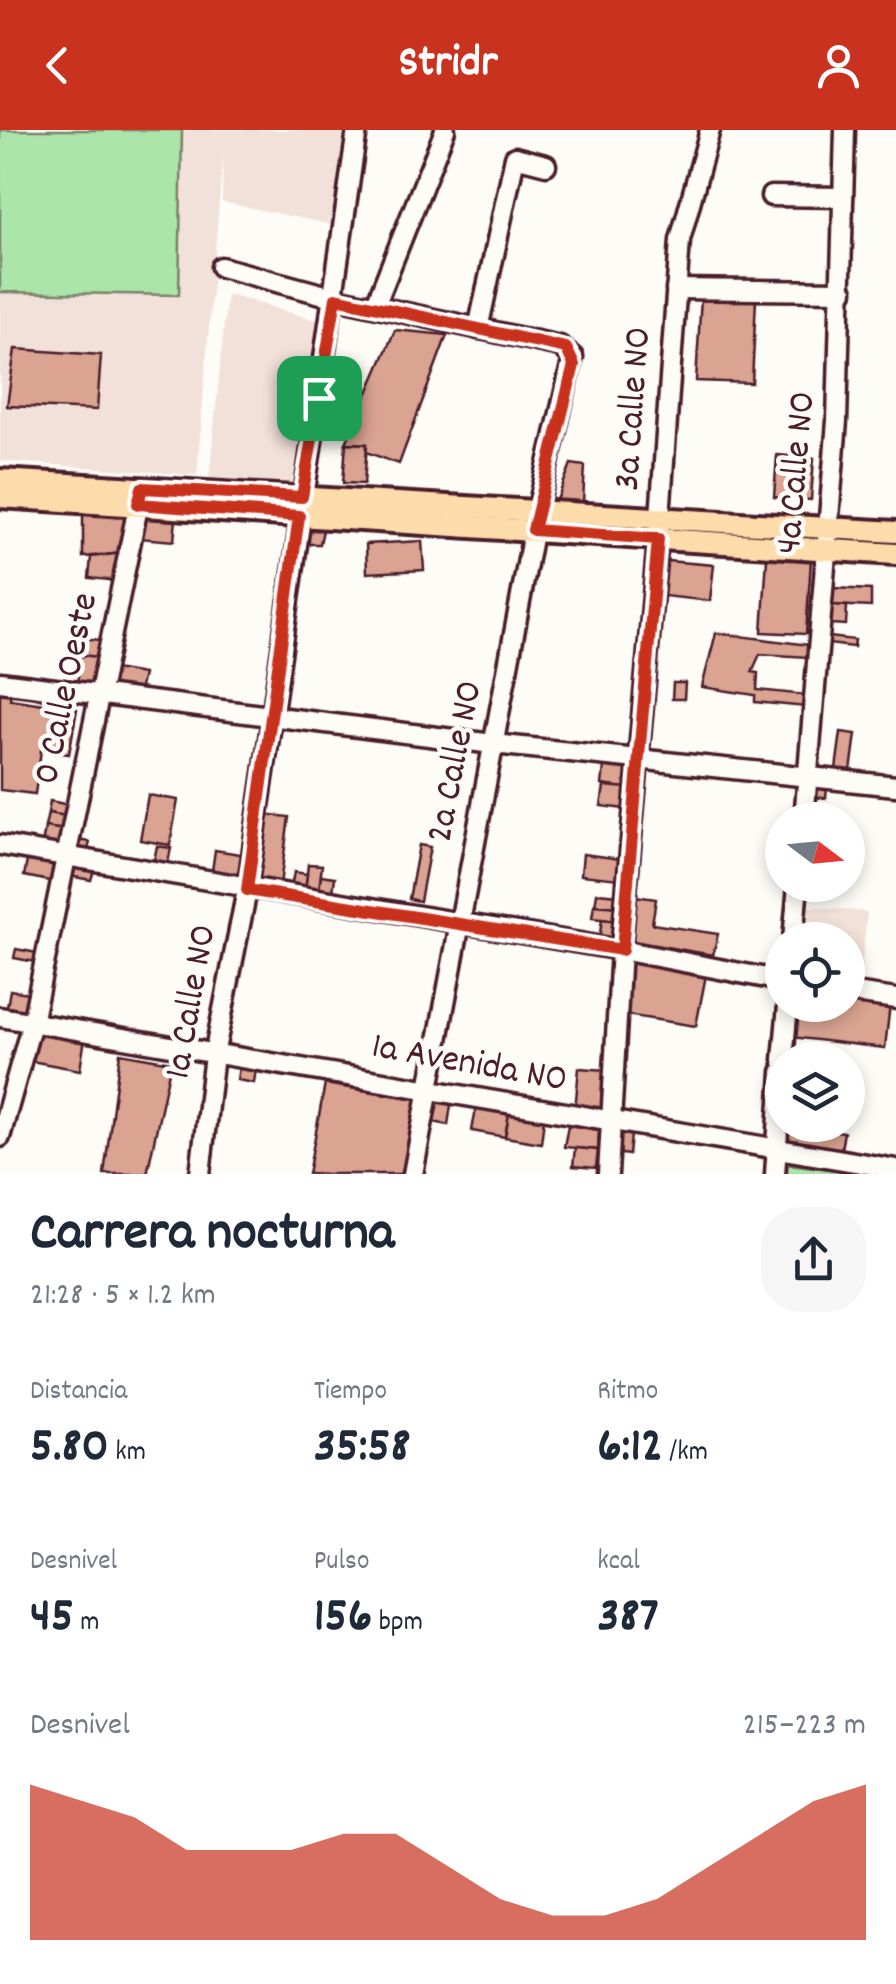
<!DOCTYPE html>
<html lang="es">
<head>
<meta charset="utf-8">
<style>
  body { margin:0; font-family:Dekko,sans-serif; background:#f6f6f7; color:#1f2937; height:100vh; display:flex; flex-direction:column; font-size:38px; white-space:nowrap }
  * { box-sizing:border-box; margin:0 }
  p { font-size:32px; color:#747a83 }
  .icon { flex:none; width:55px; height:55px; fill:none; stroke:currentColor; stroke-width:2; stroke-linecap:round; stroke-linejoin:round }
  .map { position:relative; height:1044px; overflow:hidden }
  .panel { display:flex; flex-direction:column; background:#fff; flex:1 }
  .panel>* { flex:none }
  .needle { width:65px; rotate:106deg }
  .buttons { position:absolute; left:765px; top:672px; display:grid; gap:20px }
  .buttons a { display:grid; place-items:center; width:100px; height:100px; border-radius:50%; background:#fff; box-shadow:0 5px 15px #0003; font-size:50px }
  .pin { position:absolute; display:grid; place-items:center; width:85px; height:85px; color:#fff; margin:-42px; border-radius:20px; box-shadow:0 5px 15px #0006 }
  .round { display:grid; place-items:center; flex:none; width:105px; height:105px; border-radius:40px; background:#f6f6f7 }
  .overview { display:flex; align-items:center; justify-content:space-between; height:170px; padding:0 30px }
  h1 { font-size:55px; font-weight:700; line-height:75px }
  .stats { display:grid; grid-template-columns:repeat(3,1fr); gap:15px; height:170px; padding:10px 30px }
  .stats div { display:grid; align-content:center }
  .stats b { font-size:50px; font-weight:700 }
  .stats small { font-size:28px; font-weight:400 }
  .stats p { font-size:28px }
  .chart { height:280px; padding:20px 30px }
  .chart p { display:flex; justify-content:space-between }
  .chart svg { width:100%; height:180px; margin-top:10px; fill:#c8321e; opacity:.7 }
  header { display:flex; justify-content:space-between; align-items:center; height:130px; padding:0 30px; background:#c8321e; color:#fff; font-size:45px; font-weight:700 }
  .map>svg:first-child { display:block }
  .built { fill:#f2e1d9 }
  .green { fill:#abe5aa; stroke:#7a826a; stroke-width:2.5 }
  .building { fill:#daa392; stroke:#4a1f2b; stroke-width:2.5 }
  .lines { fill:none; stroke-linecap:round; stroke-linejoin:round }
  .minor-casing { stroke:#4a1f2b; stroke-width:25 }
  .major-casing { stroke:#4a1f2b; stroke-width:28 }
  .minor { stroke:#fdfcf7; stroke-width:18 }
  .major { stroke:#fddcac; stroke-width:20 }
  .route-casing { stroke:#fff; stroke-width:20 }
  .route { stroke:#c8321e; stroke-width:12 }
  .labels { text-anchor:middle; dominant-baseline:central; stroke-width:9; stroke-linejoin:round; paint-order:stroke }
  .street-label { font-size:38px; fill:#4a1f2b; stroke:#fdfcf7 }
</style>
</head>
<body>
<header><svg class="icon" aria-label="back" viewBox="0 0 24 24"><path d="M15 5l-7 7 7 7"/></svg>Stridr<svg class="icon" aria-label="person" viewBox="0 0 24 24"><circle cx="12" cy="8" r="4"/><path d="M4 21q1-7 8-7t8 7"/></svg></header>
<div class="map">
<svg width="896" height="1044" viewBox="0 0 896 1044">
  <rect width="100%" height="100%" fill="#fdfcf7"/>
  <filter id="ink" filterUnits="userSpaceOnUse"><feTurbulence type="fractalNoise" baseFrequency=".01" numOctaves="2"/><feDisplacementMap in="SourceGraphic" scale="20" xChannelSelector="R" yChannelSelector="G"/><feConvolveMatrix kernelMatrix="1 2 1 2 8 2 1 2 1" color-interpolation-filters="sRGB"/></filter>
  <g filter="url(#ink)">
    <g class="built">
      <path d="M 0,0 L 344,0 L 333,95 L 222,72 L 223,23 L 197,345 L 0,331 Z"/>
      <path d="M 227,164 L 319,191 L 294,357 L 209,349 Z"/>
      <path d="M 803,776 L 867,782 L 860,854 L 848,853 L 848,810 L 800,810 Z"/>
    </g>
    <g class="green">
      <path d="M 0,0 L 182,0 L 179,165 L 0,162 Z"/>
      <path d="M 788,1034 L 872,1044 L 873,1044 L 787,1044 Z"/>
    </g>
    <g class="building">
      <path d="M 701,167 L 756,169 L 752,253 L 696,251 Z"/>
      <path d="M 395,200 L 447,205 L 399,334 L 366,322 L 367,314 L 346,313 Z"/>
      <path d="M 15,219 L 101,225 L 97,280 L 7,276 Z"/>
      <path d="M 346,313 L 367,314 L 364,354 L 343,353 Z"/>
      <path d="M 777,325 L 814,328 L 811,370 L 774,367 Z"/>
      <path d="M 571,334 L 585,336 L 583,372 L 557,370 Z"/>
      <path d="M 83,384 L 129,384 L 123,423 L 83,427 Z"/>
      <path d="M 144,387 L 176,389 L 174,411 L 138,408 Z"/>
      <path d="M 310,400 L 323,400 L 320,414 L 308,414 Z"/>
      <path d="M 422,411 L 424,440 L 367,443 L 366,414 Z"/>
      <path d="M 123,423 L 118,451 L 89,448 L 91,427 Z"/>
      <path d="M 767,428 L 811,430 L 806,504 L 762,502 Z"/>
      <path d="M 667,431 L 714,435 L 710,471 L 663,466 Z"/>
      <path d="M 833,458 L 871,460 L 871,477 L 832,475 Z"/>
      <path d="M 832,475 L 847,476 L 846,495 L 831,494 Z"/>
      <path d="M 716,503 L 809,515 L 808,527 L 760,524 L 752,542 L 758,543 L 757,560 L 807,565 L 806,577 L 755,572 L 755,565 L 702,557 Z"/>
      <path d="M 829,507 L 855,510 L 854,517 L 828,514 Z"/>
      <path d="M 83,508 L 100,510 L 98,527 L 81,525 Z"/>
      <path d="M 81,525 L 98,527 L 94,556 L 77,553 Z"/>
      <path d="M 114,539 L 143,544 L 139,562 L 110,558 Z"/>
      <path d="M 673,553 L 685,553 L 684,569 L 672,569 Z"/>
      <path d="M 0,561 L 11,562 L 10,569 L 77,579 L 69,624 L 41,620 L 35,664 L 0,660 Z"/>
      <path d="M 841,602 L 856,604 L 851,641 L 836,639 Z"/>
      <path d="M 604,636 L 633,639 L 630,659 L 602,655 Z"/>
      <path d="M 604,656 L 628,658 L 625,679 L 601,676 Z"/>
      <path d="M 811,656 L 827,657 L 826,668 L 810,667 Z"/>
      <path d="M 148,665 L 178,670 L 170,715 L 140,710 Z"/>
      <path d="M 50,671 L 69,675 L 66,686 L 48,683 Z"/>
      <path d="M 48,683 L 66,686 L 64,700 L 45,697 Z"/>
      <path d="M 263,684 L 289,687 L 280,755 L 254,752 Z"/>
      <path d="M 45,697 L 64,700 L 57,719 L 42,716 Z"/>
      <path d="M 77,710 L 90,712 L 87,723 L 77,720 Z"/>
      <path d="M 419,715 L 430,717 L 420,771 L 409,769 Z"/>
      <path d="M 157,716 L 171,718 L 167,738 L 153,735 Z"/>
      <path d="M 215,720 L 246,725 L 243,748 L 211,748 Z"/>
      <path d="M 583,724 L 621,729 L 619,749 L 581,745 Z"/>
      <path d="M 28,726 L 59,732 L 55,752 L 24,746 Z"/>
      <path d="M 308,734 L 322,735 L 319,761 L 305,760 Z"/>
      <path d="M 71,736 L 94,740 L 91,750 L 69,746 Z"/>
      <path d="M 294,742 L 307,744 L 305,760 L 291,758 Z"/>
      <path d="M 321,745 L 335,747 L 333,763 L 319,761 Z"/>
      <path d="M 597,763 L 619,765 L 618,777 L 595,775 Z"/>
      <path d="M 635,766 L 656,769 L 652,794 L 718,804 L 713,825 L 631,811 Z"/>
      <path d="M 594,775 L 618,777 L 616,791 L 592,788 Z"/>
      <path d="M 602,789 L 616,791 L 614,813 L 599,811 Z"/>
      <path d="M 16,819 L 37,823 L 35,832 L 14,828 Z"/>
      <path d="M 631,833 L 706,845 L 696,896 L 626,885 Z"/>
      <path d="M 10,860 L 28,863 L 25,881 L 7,877 Z"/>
      <path d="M 848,869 L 890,874 L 885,918 L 791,907 L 795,875 L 848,875 Z"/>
      <path d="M 47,901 L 85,908 L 80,940 L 31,931 L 39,906 Z"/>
      <path d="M 120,923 L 171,932 L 147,1044 L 104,1044 Z"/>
      <path d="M 239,937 L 256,939 L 254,953 L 237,950 Z"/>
      <path d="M 579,938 L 606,940 L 603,984 L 575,980 Z"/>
      <path d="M 325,954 L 417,969 L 403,1044 L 308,1044 Z"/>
      <path d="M 433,971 L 451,975 L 448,995 L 429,991 Z"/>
      <path d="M 476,978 L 509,984 L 505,1007 L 472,1001 Z"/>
      <path d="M 509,984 L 544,989 L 541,1013 L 505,1007 Z"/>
      <path d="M 568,995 L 599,1000 L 598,1020 L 564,1017 Z"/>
      <path d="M 785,995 L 844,1002 L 840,1025 L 784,1015 Z"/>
      <path d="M 622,1003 L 631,1005 L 629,1025 L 615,1023 Z"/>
      <path d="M 575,1018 L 598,1020 L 596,1038 L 573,1036 Z"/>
    </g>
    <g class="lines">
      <defs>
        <g id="minor">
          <path d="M 771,66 L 843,67"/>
          <path d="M 221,137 L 336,168 L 560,216 L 573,227 L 537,381 L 413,1044"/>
          <path d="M 676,159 L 843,161"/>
          <path d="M 375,176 L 445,0"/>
          <path d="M 478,199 L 515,27 L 546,35"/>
          <path d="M 0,552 L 493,614 L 896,656"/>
          <path d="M 804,690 L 837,291 L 845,0"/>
          <path d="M 0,715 L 621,820 L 782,851"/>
          <path d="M 793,810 L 798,755"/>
          <path d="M 848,862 L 896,869"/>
          <path d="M 0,887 L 896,1039"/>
          <path d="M 783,930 L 788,875"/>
          <path d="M 0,1007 L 32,893 L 141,362"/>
          <path d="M 200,1044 L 214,925 L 247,760 L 357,0"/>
          <path d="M 608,1044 L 621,820 L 660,387 L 680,110 L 710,0"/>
          <path d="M 775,1044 L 782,942"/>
        </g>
        <g id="major">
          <path d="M 0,350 L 896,402"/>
          <path d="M 0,367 L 896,424"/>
        </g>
      </defs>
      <use href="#minor" class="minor-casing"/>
      <use href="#major" class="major-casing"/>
      <use href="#minor" class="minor"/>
      <use href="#major" class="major"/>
    </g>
  </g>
  <g class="lines" filter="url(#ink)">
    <defs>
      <path id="route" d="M 336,168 L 566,218 L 574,235 L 533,400 L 658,409 L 622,820 L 247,760 L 299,386 L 138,374 L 142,358 L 302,367 Z"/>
    </defs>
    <use href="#route" class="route-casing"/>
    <use href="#route" class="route"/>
  </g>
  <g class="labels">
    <g class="street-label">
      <text transform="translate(635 279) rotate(-86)">3a Calle NO</text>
      <text transform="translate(798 343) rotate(-85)">4a Calle NO</text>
      <text transform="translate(68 559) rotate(-78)">0 Calle Oeste</text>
      <text transform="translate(457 632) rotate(-79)">2a Calle NO</text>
      <text transform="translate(193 872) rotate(-80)">1a Calle NO</text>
      <text transform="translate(469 935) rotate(10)">1a Avenida NO</text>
    </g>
  </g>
</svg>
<div class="buttons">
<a><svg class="needle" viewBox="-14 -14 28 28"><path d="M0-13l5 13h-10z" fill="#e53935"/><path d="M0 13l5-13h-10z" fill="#747a83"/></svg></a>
<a><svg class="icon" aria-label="locate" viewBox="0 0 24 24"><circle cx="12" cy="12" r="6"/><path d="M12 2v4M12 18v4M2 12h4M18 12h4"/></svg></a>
<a><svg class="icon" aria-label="layers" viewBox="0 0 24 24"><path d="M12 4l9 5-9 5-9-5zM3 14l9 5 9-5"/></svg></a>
</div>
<div class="pin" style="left:319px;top:268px;background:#1e9e55"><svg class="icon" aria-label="arrive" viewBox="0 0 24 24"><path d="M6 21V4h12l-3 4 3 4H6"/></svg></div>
</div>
<section class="panel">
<div class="overview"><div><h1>Carrera nocturna</h1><p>21:28 · 5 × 1.2 km</p></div><a class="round"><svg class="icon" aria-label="share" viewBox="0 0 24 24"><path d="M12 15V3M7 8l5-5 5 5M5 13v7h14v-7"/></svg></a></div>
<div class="stats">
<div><p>Distancia</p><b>5.80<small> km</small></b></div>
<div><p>Tiempo</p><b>35:58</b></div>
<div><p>Ritmo</p><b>6:12<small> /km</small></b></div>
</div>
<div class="stats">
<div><p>Desnivel</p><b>45<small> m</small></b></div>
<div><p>Pulso</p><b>156<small> bpm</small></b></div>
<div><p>kcal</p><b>387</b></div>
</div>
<div class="chart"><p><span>Desnivel</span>215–223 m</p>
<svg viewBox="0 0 160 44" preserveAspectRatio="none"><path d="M0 44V6L10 10L20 14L30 22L40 22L50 22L60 18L70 18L80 26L90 34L100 38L110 38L120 34L130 26L140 18L150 10L160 6V44z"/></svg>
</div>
</section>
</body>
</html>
